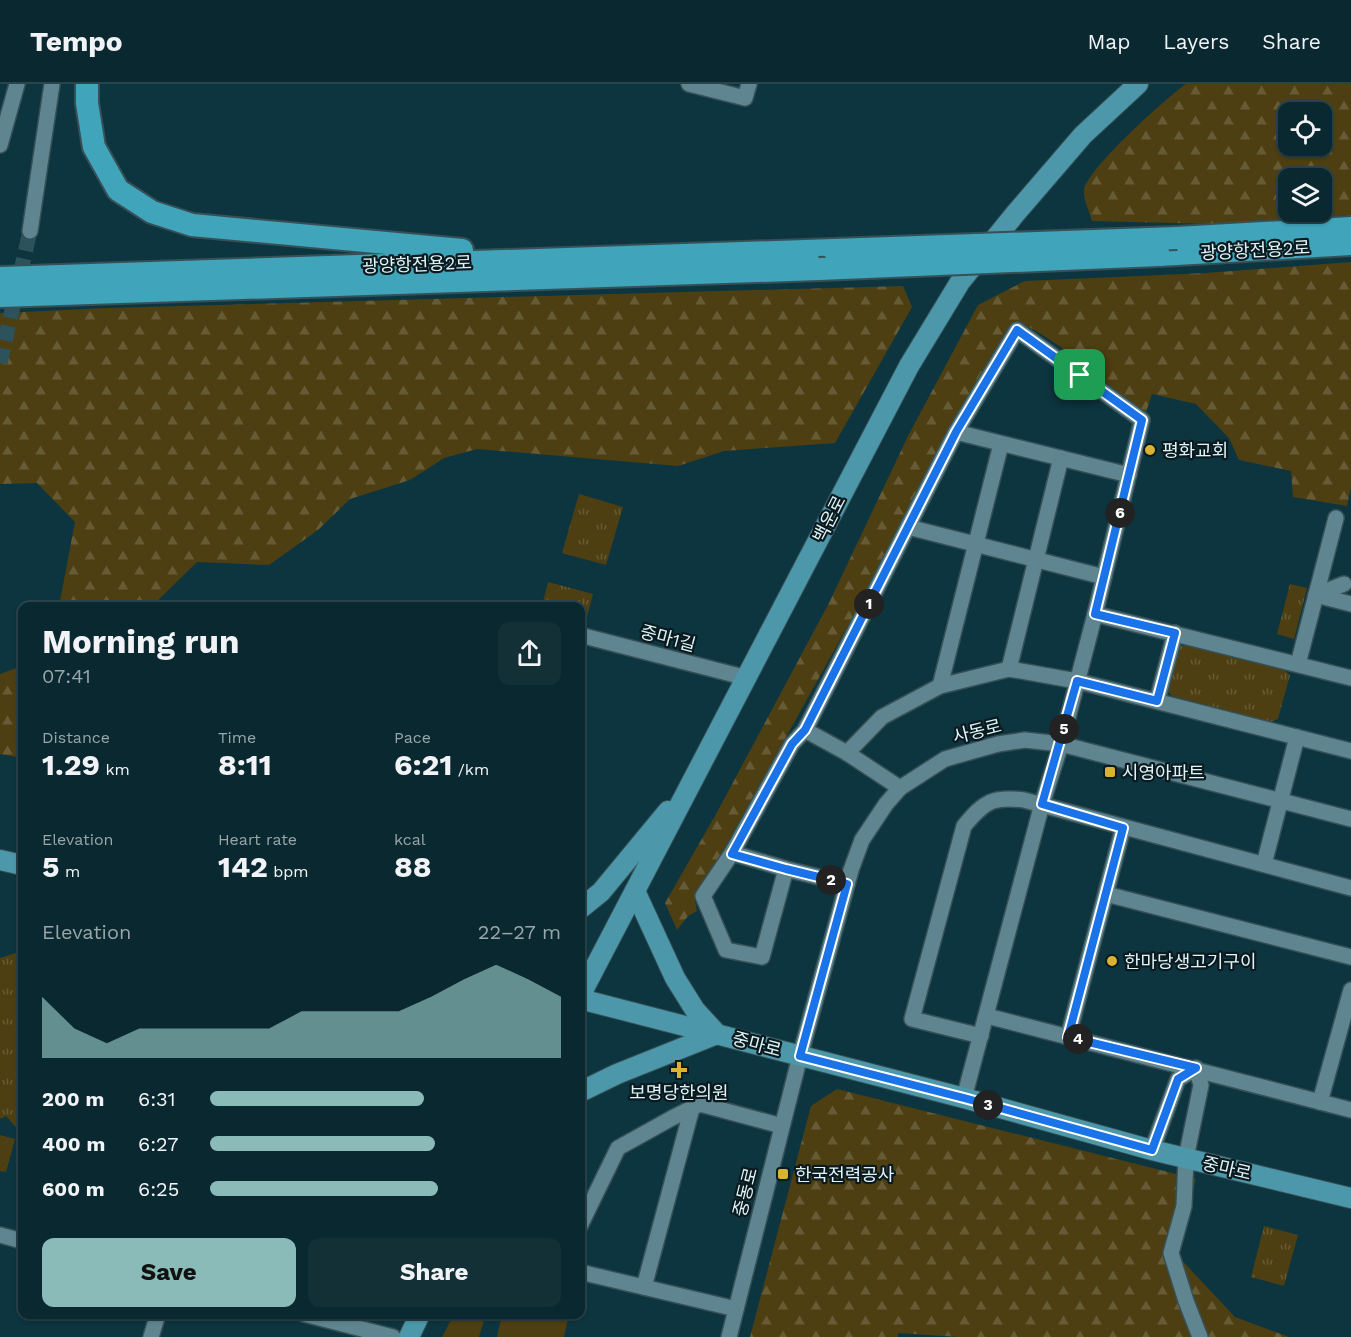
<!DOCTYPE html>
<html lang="en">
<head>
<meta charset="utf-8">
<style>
  body { margin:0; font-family:"Work Sans","Noto Sans KR",sans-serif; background:#133037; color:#f1f3f6; height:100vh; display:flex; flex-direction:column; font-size:22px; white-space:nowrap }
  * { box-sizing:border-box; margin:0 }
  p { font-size:20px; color:#99a6aa }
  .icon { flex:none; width:33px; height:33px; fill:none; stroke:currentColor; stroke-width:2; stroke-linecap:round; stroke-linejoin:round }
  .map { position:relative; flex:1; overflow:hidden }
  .details { position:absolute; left:18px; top:518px; width:567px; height:717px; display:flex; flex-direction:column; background:#0a282f; border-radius:12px; box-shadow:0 2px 4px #0004,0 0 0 2px #2a444b }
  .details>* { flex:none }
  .buttons { position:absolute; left:1278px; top:18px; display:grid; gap:12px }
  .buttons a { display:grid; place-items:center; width:54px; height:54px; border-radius:12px; background:#0a282f; box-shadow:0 2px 4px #0004,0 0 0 2px #2a444b; font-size:30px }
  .pin { position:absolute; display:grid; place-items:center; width:51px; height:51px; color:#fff; margin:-26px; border-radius:12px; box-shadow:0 3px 9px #0006 }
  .km { position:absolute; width:30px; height:30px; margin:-15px; border-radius:50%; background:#222; color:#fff; font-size:16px; line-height:30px; text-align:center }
  .round { display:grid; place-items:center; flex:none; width:63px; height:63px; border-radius:12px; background:#133037 }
  .headline { display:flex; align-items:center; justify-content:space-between; height:102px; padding:0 24px }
  h1 { font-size:33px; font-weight:700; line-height:45px }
  .stats { display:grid; grid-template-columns:repeat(3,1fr); gap:9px; height:102px; padding:6px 24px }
  .stats div { display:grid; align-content:center }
  .stats b { font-size:30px; font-weight:700 }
  .stats small { font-size:16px; font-weight:400 }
  .stats p { font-size:16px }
  .chart { height:168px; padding:12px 24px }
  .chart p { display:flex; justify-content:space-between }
  .chart svg { width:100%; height:108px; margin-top:6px; fill:#8bbbb9; opacity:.7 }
  .cta { display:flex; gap:12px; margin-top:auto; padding:12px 24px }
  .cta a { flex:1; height:69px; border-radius:12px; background:#8bbbb9; color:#111; font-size:24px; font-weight:700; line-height:69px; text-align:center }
  .cta a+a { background:#133037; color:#f1f3f6 }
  ul { padding:0 24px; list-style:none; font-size:20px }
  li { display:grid; grid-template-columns:96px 72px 1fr; align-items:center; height:45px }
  li i { height:15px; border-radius:8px; background:#8bbbb9 }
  header { display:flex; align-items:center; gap:36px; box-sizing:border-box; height:84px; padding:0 30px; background:#0a282f; border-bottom:2px solid #2a444b }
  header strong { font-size:28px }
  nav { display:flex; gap:33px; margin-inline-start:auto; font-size:21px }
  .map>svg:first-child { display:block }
  .grass { fill:#4d3f12 }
  .forest { fill:url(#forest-firs); fill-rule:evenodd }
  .park { fill:url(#park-tufts) }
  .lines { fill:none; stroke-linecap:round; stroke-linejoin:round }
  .minor-tunnel { stroke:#2c525b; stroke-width:15; stroke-dasharray:15 8; stroke-linecap:butt }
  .minor-casing { stroke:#365056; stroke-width:18 }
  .major-casing { stroke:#365056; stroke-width:22 }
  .highway-casing { stroke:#365056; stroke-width:26 }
  .minor { stroke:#5f8690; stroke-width:15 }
  .major { stroke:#4c98aa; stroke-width:20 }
  .highway { stroke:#40a4bb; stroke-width:22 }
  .highway-bridge-casing { stroke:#365056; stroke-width:26; stroke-linecap:butt }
  .highway-bridge { stroke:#40a4bb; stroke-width:22 }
  .route-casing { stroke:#fff; stroke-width:12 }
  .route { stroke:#1a73e8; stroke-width:8 }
  .poi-dot { fill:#dab333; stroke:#0a1a1f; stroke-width:2 }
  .labels { text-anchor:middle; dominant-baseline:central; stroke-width:4.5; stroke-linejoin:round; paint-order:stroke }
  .street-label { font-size:18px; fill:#dff4f9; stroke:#0a1a1f }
  .poi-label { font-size:18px; fill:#dff4f9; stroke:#0a1a1f; text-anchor:start }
</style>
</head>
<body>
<header>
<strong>Tempo</strong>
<nav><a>Map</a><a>Layers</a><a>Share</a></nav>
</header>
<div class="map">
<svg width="1351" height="1253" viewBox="0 0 1351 1253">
  <defs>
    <pattern id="forest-firs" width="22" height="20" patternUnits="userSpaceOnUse" patternTransform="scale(1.5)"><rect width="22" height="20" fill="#4d3f12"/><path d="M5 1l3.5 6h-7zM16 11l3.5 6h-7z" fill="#665b35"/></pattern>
    <pattern id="park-tufts" width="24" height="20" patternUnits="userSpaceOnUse" patternTransform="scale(1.5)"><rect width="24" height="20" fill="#4d3f12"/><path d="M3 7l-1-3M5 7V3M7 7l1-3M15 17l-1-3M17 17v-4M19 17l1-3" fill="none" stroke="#665b35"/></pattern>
  </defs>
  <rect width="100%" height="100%" fill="#0d353f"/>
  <g class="grass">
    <path d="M 0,1051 L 15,1055 L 6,1088 L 0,1087 Z"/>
    <path d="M 454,1230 L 486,1230 L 479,1253 L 442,1253 Z"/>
    <path d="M 502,1230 L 548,1230 L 568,1234 L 564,1253 L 497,1253 Z"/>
  </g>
  <g class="forest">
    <path d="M 1186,0 L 1351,0 L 1351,131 L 1214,140 L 1092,137 C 1090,129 1083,115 1084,106 C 1088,84 1165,15 1186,0 ZM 1322,28 L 1322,62 L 1288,62 L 1288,28 ZM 1322,94 L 1322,128 L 1288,128 L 1288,94 Z"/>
    <path d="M 1351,178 L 1351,403 L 1347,422 L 1293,413 L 1291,387 L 1239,376 L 1229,354 L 1196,320 L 1152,310 L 1145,331 C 1106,299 1063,259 1017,237 L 695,817 L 697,827 L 688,832 L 677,846 L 665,819 L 715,732 L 829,519 L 908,352 L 978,221 L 1025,197 L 1206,189 Z"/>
    <path d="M 903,202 L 912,223 L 835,359 L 724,367 L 678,382 L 477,365 L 444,374 L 410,396 L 350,415 L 318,446 L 269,481 L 197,478 L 152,522 L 59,522 L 75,438 L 37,399 L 0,400 L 0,229 L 107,224 Z"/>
    <path d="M 22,582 L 22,674 L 0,670 L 0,590 Z"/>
    <path d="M 837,1005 L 1196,1095 L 1175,1169 L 1235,1233 L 1289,1253 L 959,1253 L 898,1249 L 898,1253 L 750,1253 L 811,1022 Z"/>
  </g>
  <g class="park">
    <path d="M 579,410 L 623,423 L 606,481 L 562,469 Z"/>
    <path d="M 548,498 L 593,510 L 584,544 L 581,543 L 580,522 L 542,522 Z"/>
    <path d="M 1290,500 L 1307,504 L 1294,555 L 1277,550 Z"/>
    <path d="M 1186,561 L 1283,585 L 1290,591 L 1278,635 L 1270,638 L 1172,612 L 1167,606 L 1178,563 Z"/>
    <path d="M 22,867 L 22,1050 L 6,1032 L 0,1035 L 0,874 Z"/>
    <path d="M 1264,1142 L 1298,1151 L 1284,1202 L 1251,1193 Z"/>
  </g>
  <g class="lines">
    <path class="minor-tunnel" d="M 0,279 L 30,147"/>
    <defs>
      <g id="minor">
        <path d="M 689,0 L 745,14 L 749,0"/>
        <path d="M 0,61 L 17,0"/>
        <path d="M 30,147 L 52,0"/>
        <path d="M 956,348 L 1129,391"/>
        <path d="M 908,443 L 1104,493"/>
        <path d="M 1316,511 L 1351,520"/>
        <path d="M 1316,511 L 1344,500"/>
        <path d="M 1095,530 L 1351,594"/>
        <path d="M 580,551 L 747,594"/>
        <path d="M 1298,580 L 1336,434"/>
        <path d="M 1009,585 L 1061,374"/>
        <path d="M 940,602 L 1001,360"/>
        <path d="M 1157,617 L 1175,549"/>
        <path d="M 805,646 L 847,669 L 900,704"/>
        <path d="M 847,669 L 882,633 L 940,602 L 1009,585 L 1077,597 L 1351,667"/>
        <path d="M 732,769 L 786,785 L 847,800"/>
        <path d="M 1264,780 L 1297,653"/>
        <path d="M 786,785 L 762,873 L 726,866 L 703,812 L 732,769 L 792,660 L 805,646 L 956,348 L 1017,246 L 1142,336 L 1095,530 L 1061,660 L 1042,720 L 964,1014"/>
        <path d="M 1106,810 L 1351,873"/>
        <path d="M 987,932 L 1351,1026"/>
        <path d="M 981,952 L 912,935 L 964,742 C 984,718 992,712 1024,716 L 1351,804"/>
        <path d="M 1068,953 L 1123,744"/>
        <path d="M 1320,1018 L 1351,906"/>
        <path d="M 1152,1066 L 1178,995 L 1196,984 L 1201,1001 L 1186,1074 L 1184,1122 L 1171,1169 L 1186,1217 L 1200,1253"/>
        <path d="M 580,1142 L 618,1064 L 672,1034 L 700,1020 L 782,1042"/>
        <path d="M 0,1151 L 22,1157"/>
        <path d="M 580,1188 L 736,1225"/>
        <path d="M 644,1203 L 692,1024"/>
        <path d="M 304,1230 L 393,1253"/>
        <path d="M 151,1253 L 158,1230"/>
        <path d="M 729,1253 L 800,972 L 851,786 L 862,756 L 886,720 L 900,704 L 945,675 L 998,660 L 1025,656 L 1061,660 L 1351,735"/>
      </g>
      <g id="major">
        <path d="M 0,776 L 22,781"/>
        <path d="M 635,807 L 675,894 L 695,926 L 717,950"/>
        <path d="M 580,825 L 601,808 L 668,727"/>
        <path d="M 580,912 L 909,282 L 960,198 L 1015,130 L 1083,51 L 1138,0"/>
        <path d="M 580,915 L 964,1014 L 1152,1066 L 1351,1114"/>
        <path d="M 580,1008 L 617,990 L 717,950"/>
        <path d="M 409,1253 L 420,1230"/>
      </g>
      <g id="highway">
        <path d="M 87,0 L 87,19 L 94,63 L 118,106 L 152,128 L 192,141 L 462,166"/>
        <path d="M 1177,154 L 1351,144"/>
        <path d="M 1159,171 L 1351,160"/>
        <path d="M 0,194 L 834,166"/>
        <path d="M 0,212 L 819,185"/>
      </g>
    </defs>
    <use href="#minor" class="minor-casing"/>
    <use href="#major" class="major-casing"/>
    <use href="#highway" class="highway-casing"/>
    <use href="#minor" class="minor"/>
    <use href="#major" class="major"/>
    <use href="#highway" class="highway"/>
    <defs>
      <g id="highway-bridge">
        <path d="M 834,166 L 1177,154"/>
        <path d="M 819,185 L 1159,171"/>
      </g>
    </defs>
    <use href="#highway-bridge" class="highway-bridge-casing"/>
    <use href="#highway-bridge" class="highway-bridge"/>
  </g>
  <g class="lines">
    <defs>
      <path id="route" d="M 1017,246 L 1142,336 L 1095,530 L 1175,549 L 1157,617 L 1077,597 L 1042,720 L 1123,744 L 1068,953 L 1196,984 L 1178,995 L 1152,1066 L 964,1014 L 800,972 L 847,800 L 786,785 L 732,770 L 792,660 L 805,646 L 956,348 Z"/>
    </defs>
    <use href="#route" class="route-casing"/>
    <use href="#route" class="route"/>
  </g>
  <g class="poi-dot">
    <circle cx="1150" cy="366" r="6"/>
    <rect x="1104" y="682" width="12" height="12" rx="3"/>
    <circle cx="1112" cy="877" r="6"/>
    <path d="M676 977h6v6h6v6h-6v6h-6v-6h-6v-6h6z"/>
    <rect x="777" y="1084" width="12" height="12" rx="3"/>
  </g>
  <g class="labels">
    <g class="street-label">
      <text transform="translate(1255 166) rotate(-3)">광양항전용2로</text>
      <text transform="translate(417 180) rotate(-2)">광양항전용2로</text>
      <text transform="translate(829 435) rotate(-63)">백운로</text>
      <text transform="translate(668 554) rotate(15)">중마1길</text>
      <text transform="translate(977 647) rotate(-14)">사동로</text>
      <text transform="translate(757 960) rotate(15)">중마로</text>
      <text transform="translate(1227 1084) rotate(13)">중마로</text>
      <text transform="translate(745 1108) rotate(-76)">중동로</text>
    </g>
    <g class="poi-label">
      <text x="1162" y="366">평화교회</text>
      <text x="1122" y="688">시영아파트</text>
      <text x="1124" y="877">한마당생고기구이</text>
      <text x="679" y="1008" text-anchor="middle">보명당한의원</text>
      <text x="795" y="1090">한국전력공사</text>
    </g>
  </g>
</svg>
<div class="buttons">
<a><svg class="icon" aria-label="locate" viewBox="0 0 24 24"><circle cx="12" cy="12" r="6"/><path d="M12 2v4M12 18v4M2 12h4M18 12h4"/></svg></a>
<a><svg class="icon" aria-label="layers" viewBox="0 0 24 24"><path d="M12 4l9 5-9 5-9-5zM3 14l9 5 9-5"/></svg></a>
</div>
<div class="pin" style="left:1080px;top:291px;background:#1e9e55"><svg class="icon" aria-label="arrive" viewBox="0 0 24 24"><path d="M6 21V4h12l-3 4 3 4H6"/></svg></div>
<b class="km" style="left:869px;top:520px">1</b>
<b class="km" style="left:831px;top:796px">2</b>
<b class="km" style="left:988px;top:1021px">3</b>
<b class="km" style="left:1078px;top:955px">4</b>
<b class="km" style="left:1064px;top:645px">5</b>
<b class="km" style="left:1120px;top:429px">6</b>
<section class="details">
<div class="headline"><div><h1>Morning run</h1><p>07:41</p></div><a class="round"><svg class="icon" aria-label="share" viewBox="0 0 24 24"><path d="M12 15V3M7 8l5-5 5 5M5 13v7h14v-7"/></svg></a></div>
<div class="stats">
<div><p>Distance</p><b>1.29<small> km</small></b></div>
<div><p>Time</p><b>8:11</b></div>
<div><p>Pace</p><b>6:21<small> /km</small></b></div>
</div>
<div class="stats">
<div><p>Elevation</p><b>5<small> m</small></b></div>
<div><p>Heart rate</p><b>142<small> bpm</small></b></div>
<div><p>kcal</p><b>88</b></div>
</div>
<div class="chart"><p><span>Elevation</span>22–27 m</p>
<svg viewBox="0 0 160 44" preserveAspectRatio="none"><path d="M0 44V19L10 32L20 38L30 32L40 32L50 32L60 32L70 32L80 25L90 25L100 25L110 25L120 19L130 12L140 6L150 12L160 19V44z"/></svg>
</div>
<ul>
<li><b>200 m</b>6:31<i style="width:61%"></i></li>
<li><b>400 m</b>6:27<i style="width:64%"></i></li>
<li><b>600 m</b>6:25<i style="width:65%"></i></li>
</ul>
<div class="cta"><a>Save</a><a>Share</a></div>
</section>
</div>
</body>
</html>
